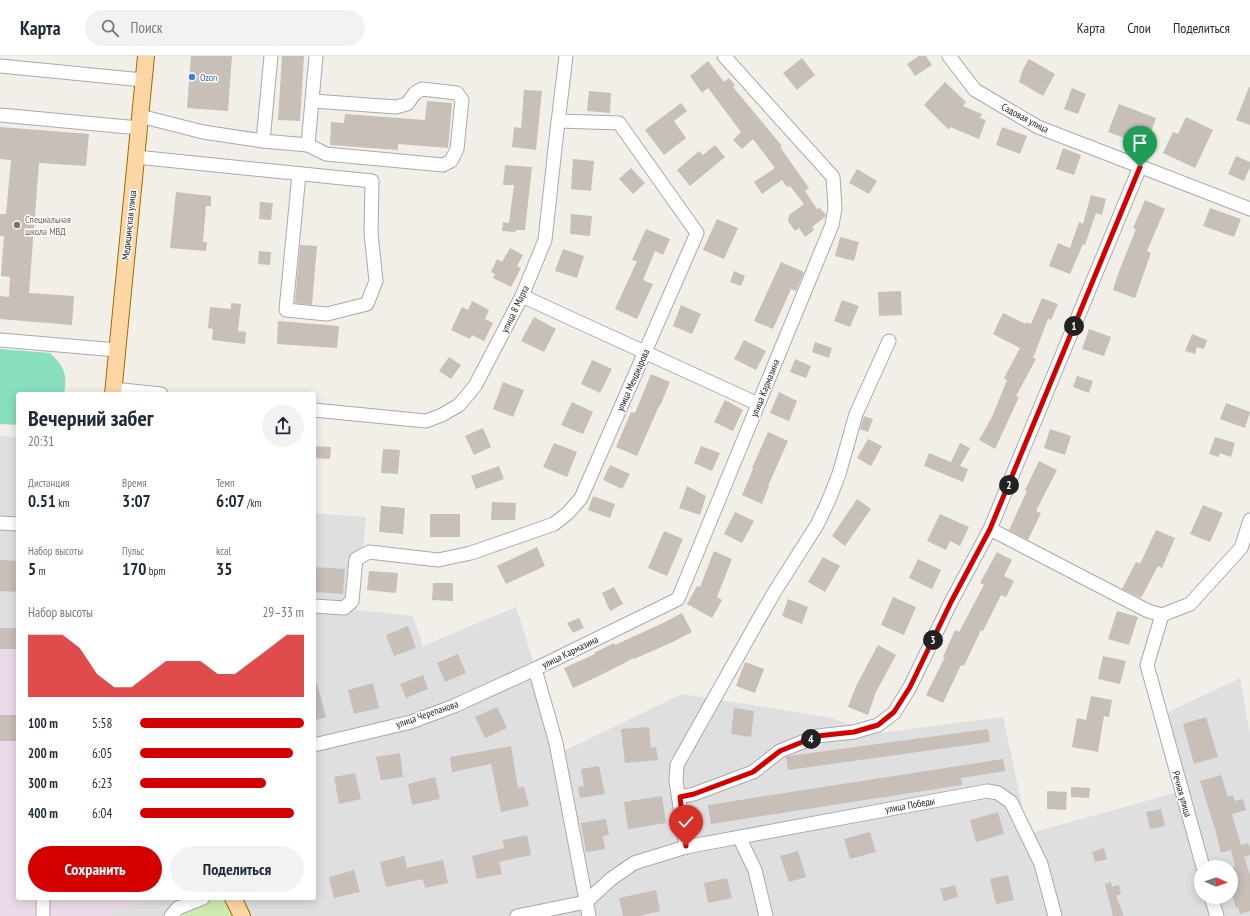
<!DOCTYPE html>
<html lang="ru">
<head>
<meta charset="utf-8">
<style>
  body { margin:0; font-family:"PT Sans Narrow",sans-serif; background:#f2f2f3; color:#1f2937; height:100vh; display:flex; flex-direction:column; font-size:15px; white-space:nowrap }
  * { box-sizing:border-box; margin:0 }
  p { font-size:13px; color:#747a83 }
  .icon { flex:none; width:22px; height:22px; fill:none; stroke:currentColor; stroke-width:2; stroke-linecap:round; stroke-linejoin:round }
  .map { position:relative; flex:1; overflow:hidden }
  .drawer { position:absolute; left:16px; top:336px; width:300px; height:508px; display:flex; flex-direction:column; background:#fff; border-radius:4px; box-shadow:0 2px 10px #0003 }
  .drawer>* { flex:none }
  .needle { width:26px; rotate:92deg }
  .tools { position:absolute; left:1194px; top:804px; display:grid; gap:8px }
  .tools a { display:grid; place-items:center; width:44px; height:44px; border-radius:50%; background:#fff; box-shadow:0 2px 10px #0003; font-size:20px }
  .pin { position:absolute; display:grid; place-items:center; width:34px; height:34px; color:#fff; margin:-41px -17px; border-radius:50% 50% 50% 0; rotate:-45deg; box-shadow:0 0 4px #0007 }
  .pin .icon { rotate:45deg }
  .km { position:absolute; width:20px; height:20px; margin:-10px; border-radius:50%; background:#222; color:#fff; font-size:11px; line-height:20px; text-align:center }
  .round { display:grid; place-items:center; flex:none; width:42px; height:42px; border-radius:21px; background:#f2f2f3 }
  .headline { display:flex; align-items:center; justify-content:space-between; height:68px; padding:0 12px }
  h1 { font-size:22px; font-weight:700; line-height:30px }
  .figures { display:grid; grid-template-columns:repeat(3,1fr); gap:6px; height:68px; padding:4px 12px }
  .figures div { display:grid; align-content:center }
  .figures b { font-size:17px; font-weight:700 }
  .figures small { font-size:11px; font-weight:400 }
  .figures p { font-size:11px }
  .chart { height:112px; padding:8px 12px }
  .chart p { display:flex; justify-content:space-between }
  .chart svg { width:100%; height:72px; margin-top:4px; fill:#d40000; opacity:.7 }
  .primary-button { display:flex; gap:8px; margin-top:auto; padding:8px 12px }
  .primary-button a { flex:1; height:46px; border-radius:24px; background:#d40000; color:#fff; font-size:16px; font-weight:700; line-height:46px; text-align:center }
  .primary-button a+a { background:#f2f2f3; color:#1f2937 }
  ul { padding:0 12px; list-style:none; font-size:13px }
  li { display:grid; grid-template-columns:64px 48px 1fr; align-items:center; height:30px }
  li i { height:10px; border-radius:5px; background:#d40000 }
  header { display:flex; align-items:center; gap:24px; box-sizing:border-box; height:56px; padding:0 20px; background:#fff; border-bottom:1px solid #e0e1e3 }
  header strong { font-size:19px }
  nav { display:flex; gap:22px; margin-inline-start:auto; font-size:14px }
  .search { width:280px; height:36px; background:#f2f2f3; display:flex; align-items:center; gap:10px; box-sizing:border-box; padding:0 14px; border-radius:22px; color:#747a83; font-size:15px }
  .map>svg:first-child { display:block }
  .residential { fill:#e0dfdf; fill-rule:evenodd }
  .industrial { fill:#ebdbe8 }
  .grass { fill:#cdebb0 }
  .pitch { fill:#88e0be }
  .building { fill:#c7bfb8 }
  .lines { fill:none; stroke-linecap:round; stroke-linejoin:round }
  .minor-casing { stroke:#a9a9a9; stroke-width:15 }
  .major-casing { stroke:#a06b00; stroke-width:18 }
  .minor { stroke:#fff; stroke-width:13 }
  .major { stroke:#fcd6a4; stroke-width:16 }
  .route-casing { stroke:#fff; stroke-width:8 }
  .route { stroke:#d40000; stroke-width:5 }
  .shop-dot { fill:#3f7fe0; stroke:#fff; stroke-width:1.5 }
  .education-dot { fill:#8d6e63; stroke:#fff; stroke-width:1.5 }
  .labels { text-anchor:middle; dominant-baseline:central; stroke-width:3; stroke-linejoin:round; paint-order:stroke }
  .shop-label { font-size:10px; fill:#366cbe; stroke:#fff; text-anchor:start }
  .street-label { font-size:10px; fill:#222; stroke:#fff }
  .education-label { font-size:10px; fill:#785e54; stroke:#fff; text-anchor:start }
</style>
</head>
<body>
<header>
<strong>Карта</strong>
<div class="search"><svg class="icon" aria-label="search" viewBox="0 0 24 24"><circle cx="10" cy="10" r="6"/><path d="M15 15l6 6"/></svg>Поиск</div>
<nav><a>Карта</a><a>Слои</a><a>Поделиться</a></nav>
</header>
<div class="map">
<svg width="1250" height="860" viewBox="0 0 1250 860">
  <rect width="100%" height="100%" fill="#f2efe9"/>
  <path class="residential" d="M 0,380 L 18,382 L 18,842 L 314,842 L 314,457 L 366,461 L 357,554 L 413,560 L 423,590 L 516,551 L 562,696 L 682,638 L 827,661 L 880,677 L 1003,661 L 1028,778 L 1181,735 L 1160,660 L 1240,622 L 1250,679 L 1250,860 L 0,860 ZM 1201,811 L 1231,811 L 1231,841 L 1201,841 Z"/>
  <path class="industrial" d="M 0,572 L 18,572 L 18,842 L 150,842 L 106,860 L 0,860 Z"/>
  <path class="grass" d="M 217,842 L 228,842 L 236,860 L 179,860 L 182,857 Z"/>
  <path class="pitch" d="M 0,293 L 50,297 C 64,310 68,319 64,338 L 18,338 L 18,369 L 0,368 Z"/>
  <g class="building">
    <path d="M 191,0 L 232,0 L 228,55 L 187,52 Z"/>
    <path d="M 282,0 L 304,0 L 300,65 L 278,64 Z"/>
    <path d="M 919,0 L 926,0 L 932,9 L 915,20 L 907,8 Z"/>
    <path d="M 802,2 L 815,19 L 797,34 L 783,17 Z"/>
    <path d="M 1029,3 L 1055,18 L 1043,40 L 1019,26 L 1023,13 Z"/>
    <path d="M 708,5 L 724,26 L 729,22 L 735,29 L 733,31 L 782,90 L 780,91 L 809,132 L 805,135 L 817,153 L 820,152 L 826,159 L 825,161 L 812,171 L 814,174 L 805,181 L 799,172 L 795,175 L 788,165 L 789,159 L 804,148 L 790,130 L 787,131 L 782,124 L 762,138 L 754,126 L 775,112 L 753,83 L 742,93 L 733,84 L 741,76 L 708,32 L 702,37 L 690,20 Z"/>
    <path d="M 945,26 L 966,46 L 963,50 L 982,58 L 980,62 L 986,64 L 979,83 L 950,71 L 949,74 L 924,49 Z"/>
    <path d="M 1249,31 L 1250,31 L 1250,69 L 1236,64 Z"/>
    <path d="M 1072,32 L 1086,38 L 1078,58 L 1064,53 Z"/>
    <path d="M 524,34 L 542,35 L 536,94 L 512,91 L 514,71 L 521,72 Z"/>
    <path d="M 589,35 L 611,37 L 610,57 L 587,55 Z"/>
    <path d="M 427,45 L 452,47 L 448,92 L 398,88 L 398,94 L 330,89 L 331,66 L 344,67 L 345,58 L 425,64 Z"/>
    <path d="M 681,47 L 687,55 L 674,65 L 686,82 L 664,99 L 645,74 Z"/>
    <path d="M 1119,48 L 1156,62 L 1146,90 L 1108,76 Z"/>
    <path d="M 1186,61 L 1213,74 L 1195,112 L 1163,97 L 1173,76 L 1178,78 Z"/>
    <path d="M 0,71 L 89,78 L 86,110 L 39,107 L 29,237 L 74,240 L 72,269 L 0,263 L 0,240 L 9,241 L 10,221 L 1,220 L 4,180 L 0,180 L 0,158 L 6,158 L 11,104 L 0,103 Z"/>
    <path d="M 1002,71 L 1027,80 L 1020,98 L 996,89 Z"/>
    <path d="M 715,89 L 725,101 L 690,130 L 677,114 L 699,95 L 703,99 Z"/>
    <path d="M 1063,92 L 1081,99 L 1074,119 L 1056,113 Z"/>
    <path d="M 1236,100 L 1250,106 L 1250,111 L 1244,125 L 1228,118 Z"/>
    <path d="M 573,103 L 594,105 L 591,135 L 571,133 Z"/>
    <path d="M 505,109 L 532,111 L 525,174 L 516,174 L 515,176 L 502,175 L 503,166 L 509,167 L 514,129 L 503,129 Z"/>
    <path d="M 631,112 L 645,127 L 633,138 L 619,123 Z"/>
    <path d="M 857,113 L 877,125 L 869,138 L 849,127 Z"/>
    <path d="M 176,136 L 211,140 L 211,150 L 206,150 L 203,186 L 207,186 L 206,195 L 170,192 Z"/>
    <path d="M 1091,139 L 1106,143 L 1102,159 L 1096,157 L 1085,189 L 1083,188 L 1070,218 L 1049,210 L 1058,187 L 1070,192 L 1079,166 L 1083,168 Z"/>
    <path d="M 1145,144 L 1165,153 L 1147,195 L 1151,197 L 1135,242 L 1113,234 L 1118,218 L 1136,173 L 1133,172 Z"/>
    <path d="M 260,146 L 273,147 L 271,164 L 259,163 Z"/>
    <path d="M 1210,152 L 1241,163 L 1234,181 L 1203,170 Z"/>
    <path d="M 571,158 L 592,160 L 590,180 L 570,178 Z"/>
    <path d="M 717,163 L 738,172 L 724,203 L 703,194 Z"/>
    <path d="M 646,173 L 670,183 L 663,199 L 655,195 L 643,224 L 653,228 L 637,263 L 615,253 L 637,205 L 632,204 Z"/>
    <path d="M 840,181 L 859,186 L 854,205 L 835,200 Z"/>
    <path d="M 300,189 L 317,190 L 312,249 L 295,247 Z"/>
    <path d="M 510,192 L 523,199 L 517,210 L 521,212 L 511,231 L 493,222 L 495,218 L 491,216 L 497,203 L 502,206 Z"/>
    <path d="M 563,193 L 584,200 L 577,222 L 555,215 Z"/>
    <path d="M 259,195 L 271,196 L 270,209 L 258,208 Z"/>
    <path d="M 781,206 L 804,216 L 796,235 L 791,233 L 773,273 L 754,265 Z"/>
    <path d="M 734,215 L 745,220 L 741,230 L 730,226 Z"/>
    <path d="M 901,235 L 902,259 L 879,260 L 878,236 Z"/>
    <path d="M 1042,242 L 1058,248 L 1051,264 L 1048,263 L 1033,302 L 1036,303 L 1016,340 L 1019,341 L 995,393 L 979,384 L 992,361 L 1007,324 L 1004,322 L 1020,292 L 993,278 L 1003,257 L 1026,268 L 1026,266 L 1031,268 Z"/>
    <path d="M 842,244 L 859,250 L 850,271 L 834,265 Z"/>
    <path d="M 472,245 L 489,254 L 485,263 L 493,267 L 484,285 L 472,279 L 470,283 L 451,274 L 462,251 L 468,254 Z"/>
    <path d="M 231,247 L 241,248 L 238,275 L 246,276 L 245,288 L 212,284 L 213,273 L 208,272 L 210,251 L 231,253 Z"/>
    <path d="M 681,249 L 701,258 L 692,278 L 673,270 Z"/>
    <path d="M 534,261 L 556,273 L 544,296 L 521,285 Z"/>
    <path d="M 278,265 L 339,270 L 337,292 L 277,288 Z"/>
    <path d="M 1089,273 L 1111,281 L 1104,300 L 1082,293 Z"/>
    <path d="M 1192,278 L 1207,284 L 1204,293 L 1197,291 L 1195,298 L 1185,295 Z"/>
    <path d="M 744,284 L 766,295 L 756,314 L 734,303 Z"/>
    <path d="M 815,286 L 832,292 L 829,302 L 812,296 Z"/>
    <path d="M 449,301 L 461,309 L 451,323 L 439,315 Z"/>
    <path d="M 795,303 L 811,310 L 806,322 L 790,316 Z"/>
    <path d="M 592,304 L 612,313 L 600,337 L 581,328 Z"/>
    <path d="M 651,318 L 670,326 L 660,350 L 659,350 L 637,400 L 616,391 L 631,356 L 635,357 Z"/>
    <path d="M 1077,320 L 1093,325 L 1089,337 L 1073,331 Z"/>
    <path d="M 503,326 L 524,334 L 513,361 L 493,353 Z"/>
    <path d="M 779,336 L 797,345 L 789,365 L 770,357 Z"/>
    <path d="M 725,344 L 743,354 L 733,375 L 714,366 Z"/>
    <path d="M 572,346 L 593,356 L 583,378 L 561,369 Z"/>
    <path d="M 1226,347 L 1250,356 L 1245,372 L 1220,363 Z"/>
    <path d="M 864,360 L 873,363 L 868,376 L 860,373 Z"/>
    <path d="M 483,372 L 491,391 L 474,399 L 465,380 Z"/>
    <path d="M 1050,373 L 1071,380 L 1065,399 L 1044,392 Z"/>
    <path d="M 768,376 L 788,385 L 768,430 L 769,430 L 762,448 L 742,439 L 753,413 L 752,412 Z"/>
    <path d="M 1215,381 L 1235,387 L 1231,401 L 1220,397 L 1219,401 L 1209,398 Z"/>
    <path d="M 868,383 L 882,390 L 871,410 L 857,402 Z"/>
    <path d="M 554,387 L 577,396 L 567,421 L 543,411 Z"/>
    <path d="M 960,387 L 970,392 L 960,410 L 968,413 L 963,426 L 924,410 L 929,397 L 951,406 Z"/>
    <path d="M 314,390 L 331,391 L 330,403 L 314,402 Z"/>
    <path d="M 701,390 L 720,397 L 712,415 L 694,407 Z"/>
    <path d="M 383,393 L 400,394 L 398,418 L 381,417 Z"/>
    <path d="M 1039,405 L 1057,414 L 1036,455 L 1041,457 L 1028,484 L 1009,474 L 1027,435 L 1025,434 Z"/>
    <path d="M 610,409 L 630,418 L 622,433 L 603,424 Z"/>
    <path d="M 499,410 L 504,423 L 476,433 L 471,420 Z"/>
    <path d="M 687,430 L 706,440 L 700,459 L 679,452 Z"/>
    <path d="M 593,440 L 615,448 L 610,462 L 588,454 Z"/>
    <path d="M 857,443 L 871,453 L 845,490 L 832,480 Z"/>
    <path d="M 492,446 L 516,447 L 515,464 L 491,464 Z"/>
    <path d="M 1203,449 L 1223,457 L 1210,486 L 1190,478 Z"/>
    <path d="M 381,450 L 405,452 L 403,478 L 379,476 Z"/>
    <path d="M 735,456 L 754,465 L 742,487 L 724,478 Z"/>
    <rect x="430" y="458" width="30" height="23"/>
    <path d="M 940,458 L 969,471 L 960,490 L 950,485 L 946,494 L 927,485 Z"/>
    <path d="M 1156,474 L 1175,482 L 1162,512 L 1158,510 L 1141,542 L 1122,533 L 1136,506 L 1140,508 Z"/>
    <path d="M 664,475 L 683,483 L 667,520 L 648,512 Z"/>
    <path d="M 537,491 L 545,510 L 506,528 L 497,510 Z"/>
    <path d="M 714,495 L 732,503 L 717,541 L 722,544 L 712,562 L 687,548 L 697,530 L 700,531 Z"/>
    <path d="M 997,496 L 1012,504 L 1004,520 L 1014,525 L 1006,541 L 1001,539 L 983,575 L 981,574 L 964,610 L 961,609 L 943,647 L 926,639 L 945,601 L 943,601 L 955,574 L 959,576 L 984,529 L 980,527 Z"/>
    <path d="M 823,501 L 840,510 L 825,536 L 808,526 Z"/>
    <path d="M 918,503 L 941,514 L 932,533 L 909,522 Z"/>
    <path d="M 0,504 L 18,505 L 18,536 L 0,535 Z"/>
    <path d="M 314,511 L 345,513 L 343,538 L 314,536 Z"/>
    <path d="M 369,515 L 398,517 L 396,537 L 367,534 Z"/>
    <path d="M 433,527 L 453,527 L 453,545 L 432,544 Z"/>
    <path d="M 614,531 L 623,548 L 610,555 L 602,537 Z"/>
    <path d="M 893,541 L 916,551 L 904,579 L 881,569 Z"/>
    <path d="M 788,543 L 808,551 L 802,568 L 782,560 Z"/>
    <path d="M 1117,555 L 1138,561 L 1129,589 L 1108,583 Z"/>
    <path d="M 682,557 L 692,576 L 673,586 L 634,603 L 634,602 L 601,619 L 573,632 L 564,612 L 595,598 L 594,597 L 614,587 L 615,589 L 663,567 Z"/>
    <path d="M 579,562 L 584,572 L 573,577 L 567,567 Z"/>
    <path d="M 408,570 L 416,592 L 394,600 L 386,579 Z"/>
    <rect x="0" y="572" width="18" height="21"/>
    <path d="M 878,589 L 896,599 L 876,636 L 868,659 L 848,651 L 856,630 Z"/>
    <path d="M 458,598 L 466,617 L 445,626 L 437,607 Z"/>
    <path d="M 1103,600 L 1126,605 L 1120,628 L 1098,623 Z"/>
    <path d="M 745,606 L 764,613 L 755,637 L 736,630 Z"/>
    <path d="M 423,619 L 428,633 L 406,642 L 400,628 Z"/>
    <path d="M 314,627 L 317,627 L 326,661 L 314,665 Z"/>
    <path d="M 373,627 L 379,652 L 354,658 L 348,634 Z"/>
    <path d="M 1091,640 L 1112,644 L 1109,661 L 1104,660 L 1098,696 L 1072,691 L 1077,662 L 1086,664 Z"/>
    <path d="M 497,651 L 507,672 L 485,682 L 475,661 Z"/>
    <path d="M 734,652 L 754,655 L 751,681 L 731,678 Z"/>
    <rect x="0" y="659" width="18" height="26"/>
    <path d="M 1206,661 L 1218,701 L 1194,708 L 1183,668 Z"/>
    <path d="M 649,671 L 651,692 L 656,691 L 658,704 L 625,707 L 621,673 Z"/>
    <path d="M 988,673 L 990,686 L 788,714 L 786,701 L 789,700 Z"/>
    <path d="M 511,690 L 518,732 L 524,731 L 529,750 L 501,756 L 491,708 L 452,716 L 450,701 Z"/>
    <path d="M 400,697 L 403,721 L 381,724 L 376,701 Z"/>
    <path d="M 1003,703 L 1005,715 L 961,722 L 962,729 L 711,768 L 708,749 Z"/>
    <path d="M 599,710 L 605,738 L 580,742 L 578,731 L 584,730 L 581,713 Z"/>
    <path d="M 355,717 L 361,743 L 339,748 L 334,721 Z"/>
    <path d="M 1221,719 L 1228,741 L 1233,739 L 1235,745 L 1243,743 L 1246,754 L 1232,758 L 1241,789 L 1248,787 L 1250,793 L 1250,799 L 1244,801 L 1250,819 L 1250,855 L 1240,858 L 1238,851 L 1236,852 L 1231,836 L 1231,812 L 1235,811 L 1231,794 L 1221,797 L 1216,776 L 1200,725 Z"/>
    <path d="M 435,721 L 440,743 L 412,749 L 408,728 Z"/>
    <path d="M 1071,731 L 1090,732 L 1089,742 L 1071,741 Z"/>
    <path d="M 1047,735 L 1067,736 L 1066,754 L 1047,753 Z"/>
    <path d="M 662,740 L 666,767 L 628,773 L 624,746 Z"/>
    <path d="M 1161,753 L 1165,770 L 1150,773 L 1146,756 Z"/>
    <path d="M 998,756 L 1004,778 L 976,786 L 970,764 Z"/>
    <path d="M 606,763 L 609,779 L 603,780 L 605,793 L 586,796 L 581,767 Z"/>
    <path d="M 870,776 L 876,796 L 850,803 L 844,783 Z"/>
    <path d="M 527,779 L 531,799 L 499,806 L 502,818 L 477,823 L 472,800 L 504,792 L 503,784 Z"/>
    <path d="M 1104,792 L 1107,803 L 1095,806 L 1092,796 Z"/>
    <path d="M 798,795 L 806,821 L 789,826 L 780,800 Z"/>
    <path d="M 404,800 L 407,812 L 443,804 L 448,827 L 425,832 L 423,823 L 386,831 L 380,806 Z"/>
    <path d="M 354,814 L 360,836 L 334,842 L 329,821 Z"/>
    <path d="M 1008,819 L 1014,844 L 996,848 L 990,823 Z"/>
    <path d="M 727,822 L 732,842 L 708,847 L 704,827 Z"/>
    <path d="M 1111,826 L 1112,831 L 1119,829 L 1121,838 L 1116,840 L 1124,860 L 1113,860 L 1105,828 Z"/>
    <path d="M 955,829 L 958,841 L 944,845 L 940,833 Z"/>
    <path d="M 656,834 L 660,855 L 639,860 L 623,860 L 619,842 Z"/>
  </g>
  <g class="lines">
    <defs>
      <g id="minor">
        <path d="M 271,0 L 263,85 L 308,89 L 316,0"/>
        <path d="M 949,0 L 975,34 L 1038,71 L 1250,153"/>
        <path d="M 0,10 L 143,24"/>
        <path d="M 0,59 L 139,72"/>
        <path d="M 140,60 L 203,76 L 263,85"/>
        <path d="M 308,89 L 326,98 L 443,109 L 451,105 L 457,93 L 462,44 L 457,37 L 422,33 L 415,37 L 407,48 L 396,51 L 313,45"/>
        <path d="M 136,101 L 372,125 L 371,177 L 376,225 L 367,248 L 327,258 L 286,254 L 299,118"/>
        <path d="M 522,240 L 758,348"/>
        <path d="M 0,284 L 117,294"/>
        <path d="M 113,333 L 161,338"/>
        <path d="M 314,354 L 426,365 L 442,359 L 459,349 L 475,330 L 522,240 L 545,184 L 556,83 L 566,0"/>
        <path d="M 0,467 L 18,468"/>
        <path d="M 990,473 L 1148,555 L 1162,559 L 1190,548 L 1241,492 L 1250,464"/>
        <path d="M 314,550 L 344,552 L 352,545 L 356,503 L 369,496 L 438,504 L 471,497 L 554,468 L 568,457 L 581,442 L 697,177 L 619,67 L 558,65"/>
        <path d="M 1162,559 L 1147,609 L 1203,811"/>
        <path d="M 535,613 L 556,687 L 589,860"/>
        <path d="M 314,689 L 411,666 L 454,650 L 535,613 L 678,543 L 832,169 L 835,152 L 833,121 L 724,0"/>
        <path d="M 679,741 L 694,738 L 753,716 L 780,695 L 817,680 L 854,676 L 878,669 L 894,657 L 910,631 L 951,546 L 990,473 L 1140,111"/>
        <path d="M 739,781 L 755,814 L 766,860"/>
        <path d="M 686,791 L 676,725 L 677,709 L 756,568 L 775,535 L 817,469 L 828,446 L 839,418 L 856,358 L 889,285"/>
        <path d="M 1211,841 L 1217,860"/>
        <path d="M 43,860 L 43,842"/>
        <path d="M 171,860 L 178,852 L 203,842"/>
        <path d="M 517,860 L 586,846 L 611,823 L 634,807 L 686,791 L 987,735 L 998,737 L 1011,746 L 1041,808 L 1055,860"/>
      </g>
      <g id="major">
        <path d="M 113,338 L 146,0"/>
        <path d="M 233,842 L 242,860"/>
      </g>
    </defs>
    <use href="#minor" class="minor-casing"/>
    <use href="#major" class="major-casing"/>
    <use href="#minor" class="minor"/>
    <use href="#major" class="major"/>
  </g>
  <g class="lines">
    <defs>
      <path id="route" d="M 686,790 L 680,741 L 694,738 L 753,716 L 780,695 L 817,680 L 854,676 L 878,669 L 894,656 L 910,631 L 951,546 L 990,473 L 1140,111"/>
    </defs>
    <use href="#route" class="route-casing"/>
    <use href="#route" class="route"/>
  </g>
  <circle class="shop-dot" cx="192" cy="21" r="4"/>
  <circle class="education-dot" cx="17" cy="169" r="4"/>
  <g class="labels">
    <g class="shop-label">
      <text x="200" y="21">Ozon</text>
    </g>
    <g class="street-label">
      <text transform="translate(1025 62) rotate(28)">Садовая улица</text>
      <text transform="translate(129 169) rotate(-84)">Медицинская улица</text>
      <text transform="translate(515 253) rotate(-64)">улица 8 Марта</text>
      <text transform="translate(633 324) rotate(-66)">улица Мендиарова</text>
      <text transform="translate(765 332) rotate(-68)">улица Кармазина</text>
      <text transform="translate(570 596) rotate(-26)">улица Кармазина</text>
      <text transform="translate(427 658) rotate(-19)">улица Черепанова</text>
      <text transform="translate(1182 738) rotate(74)">Речная улица</text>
      <text transform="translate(910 749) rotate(-10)">улица Победы</text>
    </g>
    <g class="education-label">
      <text x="25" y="163">Специальная<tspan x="25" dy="12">школа МВД</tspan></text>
    </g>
  </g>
</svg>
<div class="tools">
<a><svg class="needle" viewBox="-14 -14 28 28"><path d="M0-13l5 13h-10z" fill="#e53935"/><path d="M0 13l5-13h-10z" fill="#747a83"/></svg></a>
</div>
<div class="pin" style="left:1140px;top:111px;background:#1e9e55"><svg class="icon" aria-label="arrive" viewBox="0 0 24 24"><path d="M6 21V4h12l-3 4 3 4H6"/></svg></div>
<div class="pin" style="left:686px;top:790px;background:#d93025"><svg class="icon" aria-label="check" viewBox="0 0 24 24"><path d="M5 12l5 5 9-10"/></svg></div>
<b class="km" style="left:1074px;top:270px">1</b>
<b class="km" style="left:1009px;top:429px">2</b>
<b class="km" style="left:933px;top:584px">3</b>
<b class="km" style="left:811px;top:683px">4</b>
<section class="drawer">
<div class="headline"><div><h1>Вечерний забег</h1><p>20:31</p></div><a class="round"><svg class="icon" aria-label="share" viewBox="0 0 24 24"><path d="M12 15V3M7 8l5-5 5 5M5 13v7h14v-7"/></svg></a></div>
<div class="figures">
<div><p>Дистанция</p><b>0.51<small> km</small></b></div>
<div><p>Время</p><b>3:07</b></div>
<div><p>Темп</p><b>6:07<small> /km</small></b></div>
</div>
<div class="figures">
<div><p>Набор высоты</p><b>5<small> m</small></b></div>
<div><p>Пульс</p><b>170<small> bpm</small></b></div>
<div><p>kcal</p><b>35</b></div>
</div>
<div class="chart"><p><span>Набор высоты</span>29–33 m</p>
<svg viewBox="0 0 160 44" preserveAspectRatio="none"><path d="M0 44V6L10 6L20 6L30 14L40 30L50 38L60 38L70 30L80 22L90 22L100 22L110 30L120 30L130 22L140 14L150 6L160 6V44z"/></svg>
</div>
<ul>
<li><b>100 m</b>5:58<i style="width:100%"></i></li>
<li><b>200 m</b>6:05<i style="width:93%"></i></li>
<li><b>300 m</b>6:23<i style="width:77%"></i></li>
<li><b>400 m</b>6:04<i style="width:94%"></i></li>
</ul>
<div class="primary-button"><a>Сохранить</a><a>Поделиться</a></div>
</section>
</div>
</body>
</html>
